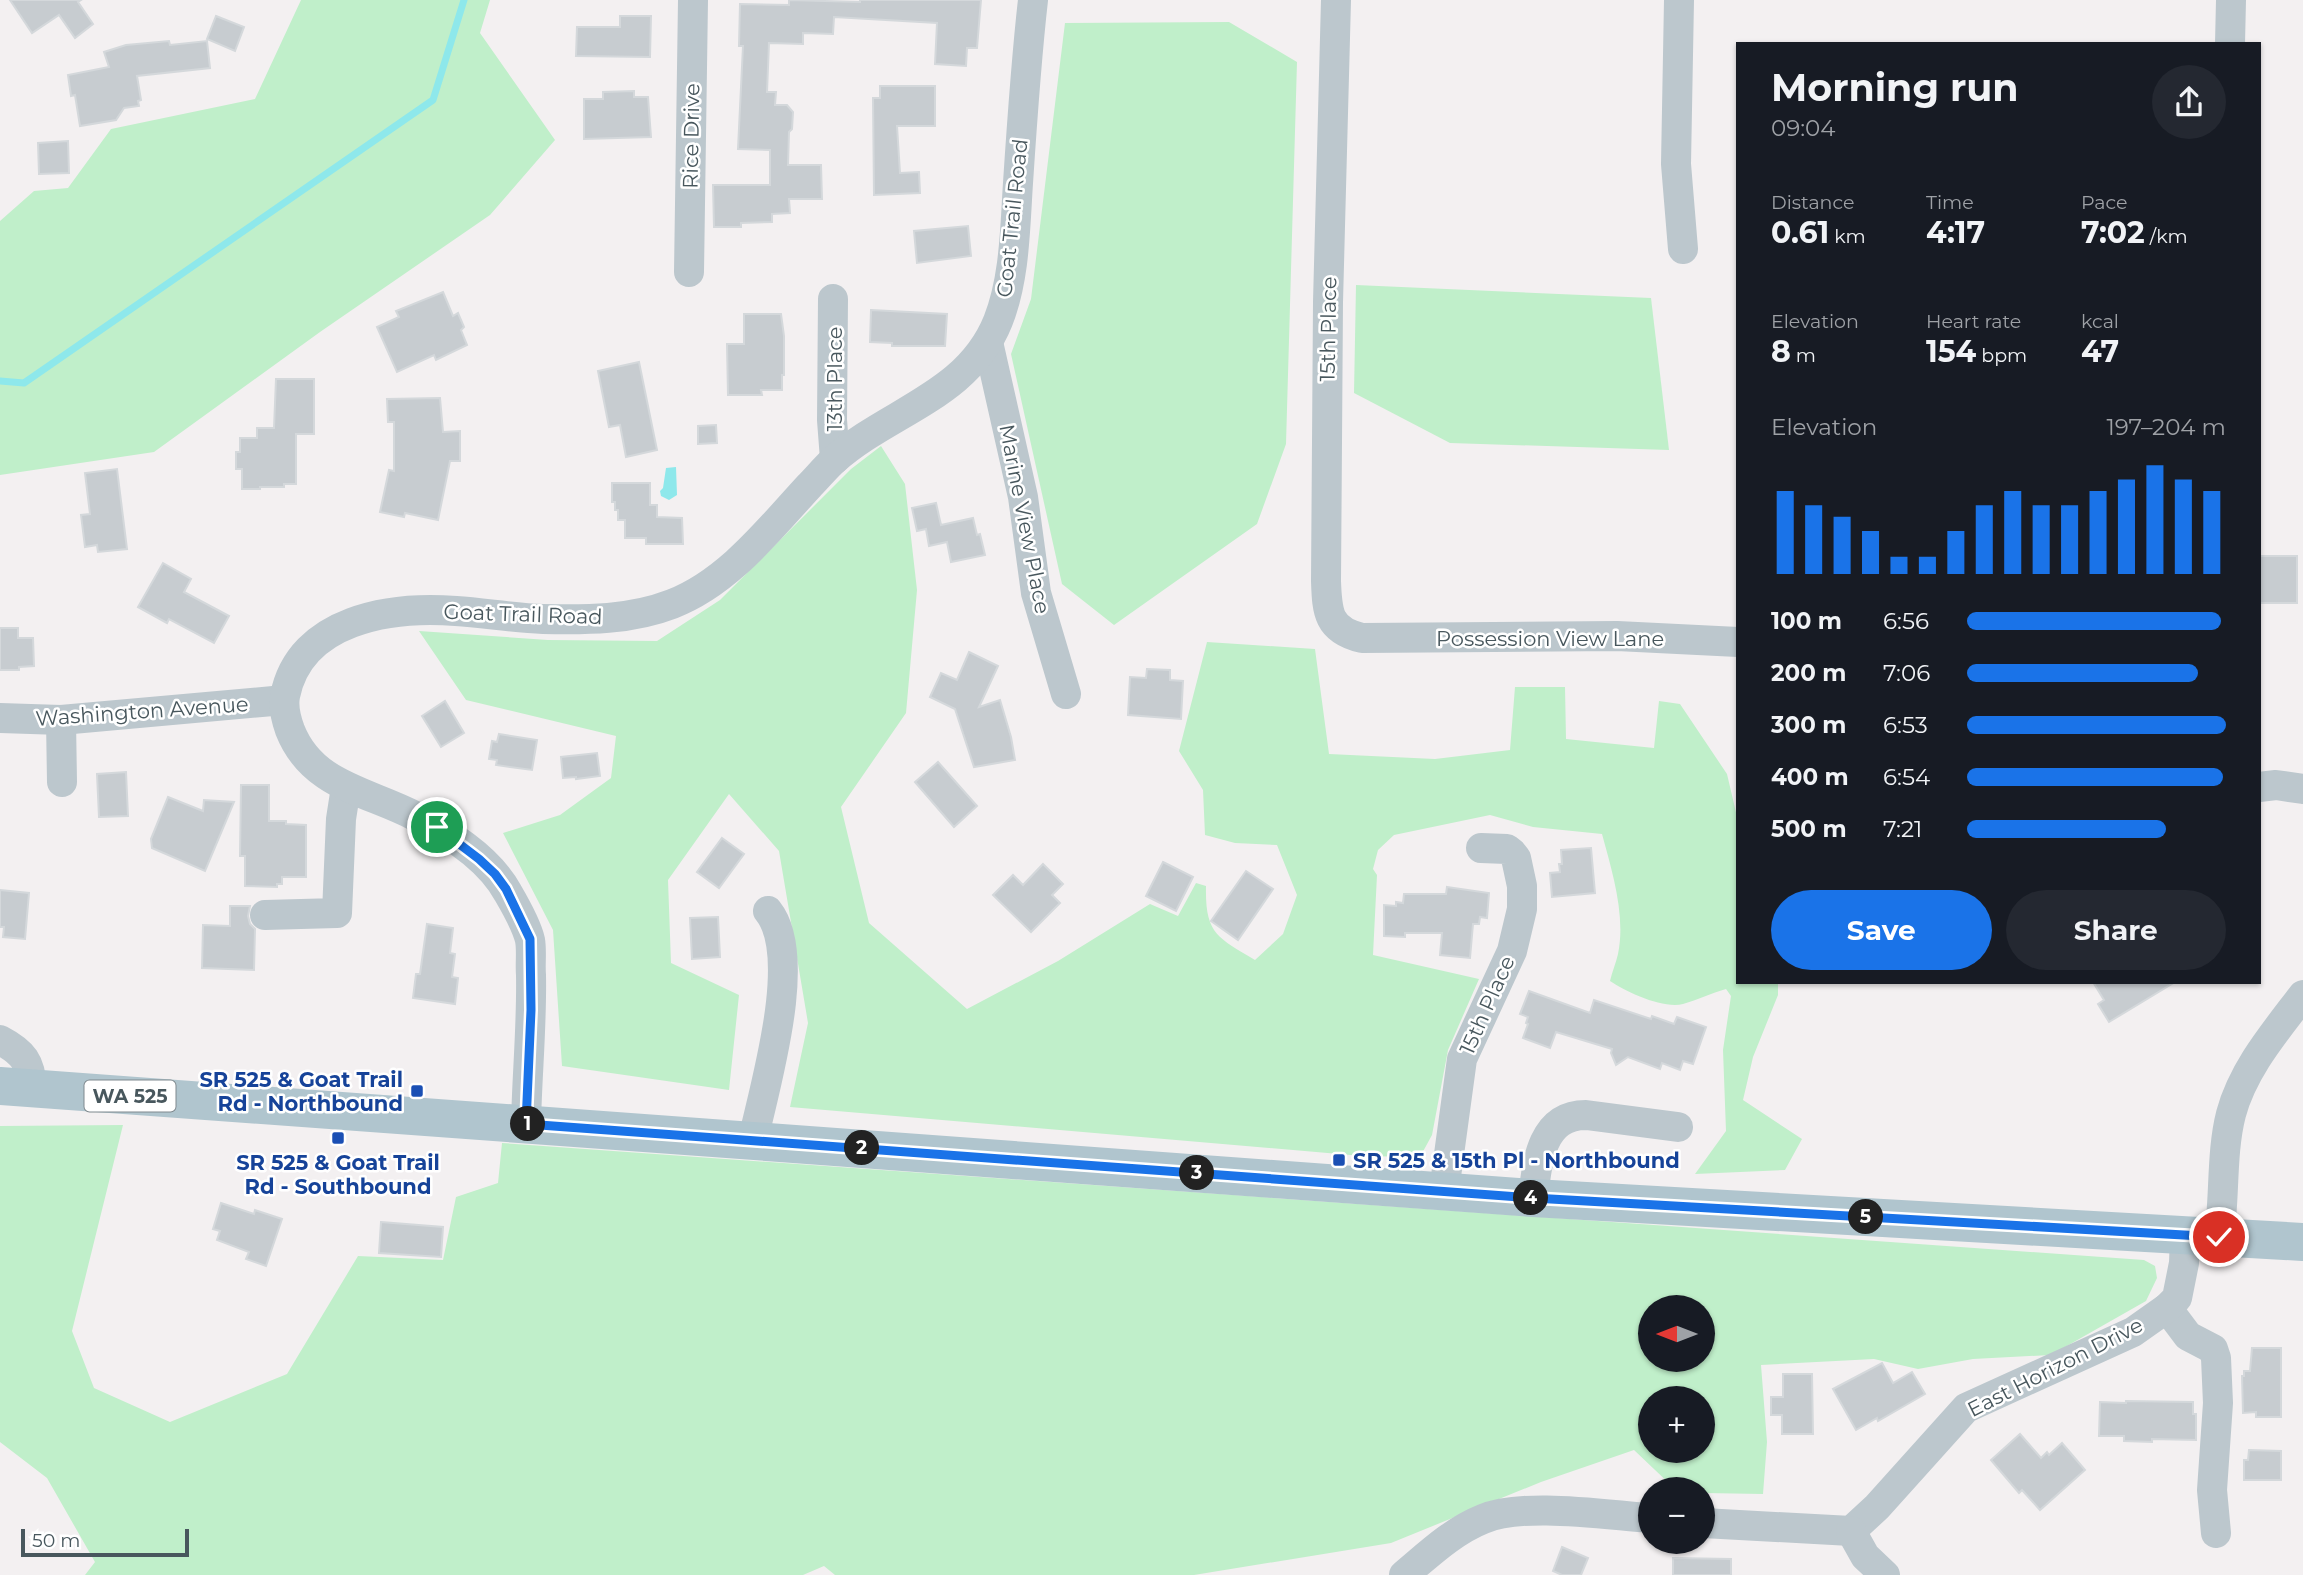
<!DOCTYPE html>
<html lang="en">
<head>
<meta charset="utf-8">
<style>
  body { margin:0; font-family:Montserrat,sans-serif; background:#242831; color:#f1f3f6; height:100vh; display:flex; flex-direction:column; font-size:26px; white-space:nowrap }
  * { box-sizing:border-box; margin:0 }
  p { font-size:23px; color:#9ea1a6 }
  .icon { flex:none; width:38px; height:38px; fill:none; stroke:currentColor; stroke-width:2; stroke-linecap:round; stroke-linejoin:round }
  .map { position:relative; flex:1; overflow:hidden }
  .side { position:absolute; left:1736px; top:42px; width:525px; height:942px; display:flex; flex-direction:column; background:#171b24; border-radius:0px; box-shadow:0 2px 5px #0004 }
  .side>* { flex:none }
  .needle { width:46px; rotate:270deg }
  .fabs { position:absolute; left:1638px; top:1295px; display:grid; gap:14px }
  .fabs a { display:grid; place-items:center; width:77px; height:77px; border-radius:50%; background:#171b24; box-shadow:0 2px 5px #0004; font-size:35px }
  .scale { position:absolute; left:21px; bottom:18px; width:168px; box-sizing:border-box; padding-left:7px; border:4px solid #48575d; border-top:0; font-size:19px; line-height:24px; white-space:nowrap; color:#48575d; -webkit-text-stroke:5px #fff; paint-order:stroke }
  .pin { position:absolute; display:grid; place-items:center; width:60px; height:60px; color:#fff; margin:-30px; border:4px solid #fff; border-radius:50%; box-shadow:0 2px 7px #0007 }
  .km { position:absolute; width:35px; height:35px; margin:-18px; border-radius:50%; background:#222; color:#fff; font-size:19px; line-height:35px; text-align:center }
  .round { display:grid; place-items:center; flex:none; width:74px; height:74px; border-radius:37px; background:#242831 }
  .overview { display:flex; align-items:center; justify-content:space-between; height:119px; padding:0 35px }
  h1 { font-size:38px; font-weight:700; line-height:52px }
  .figures { display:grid; grid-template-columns:repeat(3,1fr); gap:10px; height:119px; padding:7px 35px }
  .figures div { display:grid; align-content:center }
  .figures b { font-size:30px; font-weight:700 }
  .figures small { font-size:19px; font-weight:400 }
  .figures p { font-size:19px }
  .chart { height:196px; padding:14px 35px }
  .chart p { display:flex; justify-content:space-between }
  .chart svg { width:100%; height:126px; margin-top:7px; stroke:#1a73e8; stroke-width:6 }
  .action { display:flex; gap:14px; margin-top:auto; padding:14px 35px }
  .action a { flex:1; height:80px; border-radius:42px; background:#1a73e8; color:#fff; font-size:28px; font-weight:700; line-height:80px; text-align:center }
  .action a+a { background:#242831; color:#f1f3f6 }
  ul { padding:0 35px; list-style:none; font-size:23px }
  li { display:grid; grid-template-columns:112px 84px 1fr; align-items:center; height:52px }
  li i { height:18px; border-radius:9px; background:#1a73e8 }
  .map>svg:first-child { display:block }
  .green { fill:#c0efca; fill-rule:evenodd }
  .water { fill:#8ee8eb }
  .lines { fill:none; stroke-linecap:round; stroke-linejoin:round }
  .stream { stroke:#8ee8eb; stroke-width:7 }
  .building { fill:#c7ccd0; stroke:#d4d8db; stroke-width:2 }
  .minor { stroke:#bcc7cd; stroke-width:30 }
  .major { stroke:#b0c5ce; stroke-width:38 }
  .route-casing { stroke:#fff; stroke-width:14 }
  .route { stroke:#1a73e8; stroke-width:9 }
  .transit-dot { fill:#1a4fb4; stroke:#fff; stroke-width:2.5 }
  .labels { text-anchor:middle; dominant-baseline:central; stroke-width:5; stroke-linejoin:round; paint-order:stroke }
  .shield { fill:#fff; stroke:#7f898e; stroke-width:2 }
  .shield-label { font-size:19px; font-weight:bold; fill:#48575d }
  .street-label { font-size:21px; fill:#48575d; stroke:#fff }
  .transit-label { font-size:21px; font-weight:bold; fill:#164399; stroke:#fff; text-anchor:end }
</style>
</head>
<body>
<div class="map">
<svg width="2303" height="1575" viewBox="0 0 2303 1575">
  <rect width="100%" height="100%" fill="#f3f0f1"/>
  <g class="green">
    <path d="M 301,0 L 490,0 L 480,33 L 555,140 L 490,215 L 320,332 L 154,452 L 0,475 L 0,221 L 34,191 L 68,188 L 111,129 L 255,99 Z"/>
    <path d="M 1229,22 L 1297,62 L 1286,444 L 1257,524 L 1114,625 L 1062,584 L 1011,354 L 1031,299 L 1065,23 Z"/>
    <path d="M 1356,285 L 1651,298 L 1669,450 L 1450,443 L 1354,393 Z"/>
    <path d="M 881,446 L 905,484 L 917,590 L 906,713 L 841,807 L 869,923 L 967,1009 L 1058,961 L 1150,904 L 1178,916 L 1196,883 L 1206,886 C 1205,934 1217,937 1255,960 L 1283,934 L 1297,895 L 1277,845 L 1235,843 L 1205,835 L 1203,790 L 1179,751 L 1207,642 L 1315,649 L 1329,754 L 1435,759 L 1510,750 L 1515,687 L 1565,687 L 1566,739 L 1654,748 L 1659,701 L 1680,704 L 1727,774 L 1738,821 L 1738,982 L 1778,982 L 1778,995 L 1753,1057 L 1743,1100 L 1802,1139 L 1785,1170 L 1695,1174 L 1726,1131 L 1723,1050 L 1731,996 L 1726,989 C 1711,993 1698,1000 1683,1004 C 1663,1009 1626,992 1610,981 C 1612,972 1616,963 1618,954 C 1626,916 1612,871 1602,834 L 1533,827 L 1490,815 L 1394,835 L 1378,850 L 1373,869 L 1377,875 L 1373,955 L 1479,979 L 1448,1050 L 1432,1135 L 1420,1157 L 1362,1156 L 790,1107 L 808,1023 L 779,851 L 729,794 L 668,880 L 671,963 L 739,995 L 729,1090 L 562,1066 L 553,930 L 503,833 L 560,815 L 611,778 L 616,736 L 466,700 L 419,631 L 548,640 L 657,641 L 720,600 L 851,469 Z"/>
    <path d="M 123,1125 L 72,1331 L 94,1388 L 170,1422 L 287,1374 L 358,1256 L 443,1260 L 456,1197 L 498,1183 L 502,1143 L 2144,1260 L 2155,1266 L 2157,1278 L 2146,1301 L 2051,1355 L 1973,1359 L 1918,1369 L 1874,1359 L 1761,1365 L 1767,1442 L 1763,1494 L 1703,1493 L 1703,1489 L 1675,1489 L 1634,1450 L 1541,1482 L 1391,1543 L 1194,1575 L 835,1575 L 824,1566 L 803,1575 L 85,1575 L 95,1562 L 47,1478 L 0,1442 L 0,1126 ZM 1650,1307 L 1703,1307 L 1703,1360 L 1650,1360 ZM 1650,1398 L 1703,1398 L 1703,1451 L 1650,1451 Z"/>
  </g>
  <path class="water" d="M 676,467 L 677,495 L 669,500 L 661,496 L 660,491 L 663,488 L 666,468 Z"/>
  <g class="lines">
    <path class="stream" d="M 0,381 L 24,383 L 433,100 L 464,0"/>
  </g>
  <g class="building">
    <path d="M 10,0 L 81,0 L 78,2 L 93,24 L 75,38 L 59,15 L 32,33 Z"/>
    <path d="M 789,0 L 860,2 L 860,0 L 981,0 L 977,48 L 967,48 L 966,66 L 935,64 L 937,23 L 834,17 L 833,34 L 803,33 L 803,44 L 769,43 L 767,92 L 776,92 L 775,105 L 787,105 L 793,112 L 792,129 L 789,132 L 788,165 L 821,165 L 822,199 L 789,199 L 790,213 L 772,214 L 772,222 L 741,223 L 741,227 L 714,227 L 713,185 L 770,185 L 770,150 L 738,149 L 743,46 L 739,46 L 740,4 L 789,5 Z"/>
    <path d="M 216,16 L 244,27 L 235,51 L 207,39 Z"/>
    <path d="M 620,16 L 651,16 L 650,57 L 576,56 L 577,27 L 620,27 Z"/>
    <path d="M 169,41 L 170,45 L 207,41 L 210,68 L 137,76 L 141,100 L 138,101 L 139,106 L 124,108 L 116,120 L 80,126 L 75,95 L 71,96 L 68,75 L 109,67 L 104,52 L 126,45 Z"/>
    <path d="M 880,86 L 935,86 L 935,126 L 897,126 L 900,173 L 919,172 L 920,193 L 874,195 L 873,98 L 880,98 Z"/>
    <path d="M 634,91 L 634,97 L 648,97 L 651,137 L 584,139 L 584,99 L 603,99 L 603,92 Z"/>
    <path d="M 68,141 L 69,173 L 39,174 L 38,143 Z"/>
    <path d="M 968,226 L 971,256 L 917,263 L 914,231 Z"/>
    <path d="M 443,292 L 453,316 L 458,313 L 464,327 L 461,330 L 467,345 L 436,360 L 434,355 L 397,372 L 377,327 L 399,317 L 396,311 Z"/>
    <path d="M 871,310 L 947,314 L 945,346 L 892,346 L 892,343 L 870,342 Z"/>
    <path d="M 744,314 L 781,314 L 784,336 L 784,375 L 782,375 L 782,390 L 761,390 L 762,395 L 728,395 L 727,344 L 744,344 Z"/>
    <path d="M 639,362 L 657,450 L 626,457 L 620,425 L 609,427 L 598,371 Z"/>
    <path d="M 276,379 L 314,379 L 314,434 L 296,434 L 296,484 L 284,484 L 284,487 L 260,487 L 260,489 L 242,489 L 242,469 L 236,469 L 236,452 L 240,452 L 240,438 L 257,438 L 257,428 L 274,428 Z"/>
    <path d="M 440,398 L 443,432 L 460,431 L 460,461 L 450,461 L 438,520 L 405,513 L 404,517 L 380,512 L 389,470 L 394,471 L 394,422 L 388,422 L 387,399 Z"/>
    <path d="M 716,425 L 717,443 L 698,444 L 698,426 Z"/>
    <path d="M 117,469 L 127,549 L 98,552 L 97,545 L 85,547 L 81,515 L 90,514 L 85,473 Z"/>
    <path d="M 612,483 L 650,483 L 650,505 L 657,505 L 657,517 L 682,518 L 683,544 L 646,544 L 646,538 L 625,538 L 625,520 L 618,520 L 618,510 L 615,510 L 615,502 L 612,502 Z"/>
    <path d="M 936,503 L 941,525 L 973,518 L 977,535 L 980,534 L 985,555 L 951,562 L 947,542 L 929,546 L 926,529 L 917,531 L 912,508 Z"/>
    <rect x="2259" y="556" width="38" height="47"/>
    <path d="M 163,563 L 191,579 L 184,592 L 229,616 L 214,643 L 169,619 L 167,623 L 138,607 Z"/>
    <path d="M 0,628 L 18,628 L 18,638 L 33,638 L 34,666 L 19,667 L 19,670 L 0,670 Z"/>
    <path d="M 969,652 L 998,666 L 979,707 L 1000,700 L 1011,737 L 1015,760 L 974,767 L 955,709 L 930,697 L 941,673 L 957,680 Z"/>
    <path d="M 1147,669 L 1170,670 L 1170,680 L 1183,681 L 1181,719 L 1128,715 L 1130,677 L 1146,678 Z"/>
    <path d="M 445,701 L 464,733 L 441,747 L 422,716 Z"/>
    <path d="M 499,734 L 537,740 L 532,770 L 496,765 L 497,760 L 489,759 L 492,741 L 497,742 Z"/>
    <path d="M 597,753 L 600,776 L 576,779 L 576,777 L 563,778 L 561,757 Z"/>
    <path d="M 938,762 L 977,806 L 954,827 L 915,782 Z"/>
    <path d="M 126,772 L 128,816 L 99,817 L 97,774 Z"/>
    <path d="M 241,785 L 269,785 L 269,821 L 286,821 L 286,824 L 306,825 L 306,877 L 282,877 L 282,884 L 277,884 L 277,887 L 245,886 L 245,856 L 240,856 Z"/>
    <path d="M 168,797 L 203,811 L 204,800 L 234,802 L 205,871 L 152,848 L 151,839 Z"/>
    <path d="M 722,838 L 744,854 L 719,888 L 697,872 Z"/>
    <path d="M 1591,848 L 1595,893 L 1552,897 L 1550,873 L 1560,872 L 1559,864 L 1562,864 L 1561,850 Z"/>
    <path d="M 1163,862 L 1193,877 L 1176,911 L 1146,896 Z"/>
    <path d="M 1043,864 L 1063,884 L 1052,895 L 1060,903 L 1031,932 L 993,895 L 1013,875 L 1023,885 Z"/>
    <path d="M 1246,871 L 1273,889 L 1238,940 L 1211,921 Z"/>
    <path d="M 1447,887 L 1489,893 L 1487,918 L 1480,917 L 1479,924 L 1473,924 L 1470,958 L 1440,955 L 1442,933 L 1405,933 L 1405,937 L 1384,936 L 1384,905 L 1396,906 L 1396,902 L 1403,903 L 1404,894 L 1446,894 Z"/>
    <path d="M 0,890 L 29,893 L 25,939 L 3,937 L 4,927 L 0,927 Z"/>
    <path d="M 230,906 L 250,906 L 248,916 L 250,924 L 255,929 L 254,970 L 202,968 L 203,925 L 230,926 Z"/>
    <path d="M 718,917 L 720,957 L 692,959 L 690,918 Z"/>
    <path d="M 427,924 L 453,928 L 450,953 L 455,954 L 452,977 L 458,978 L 455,1004 L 413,998 L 416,974 L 420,974 Z"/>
    <path d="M 2093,982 L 2175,982 L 2109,1022 L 2098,1004 L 2104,1000 Z"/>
    <path d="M 1529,991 L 1590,1013 L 1594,1000 L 1651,1019 L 1652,1016 L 1674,1024 L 1677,1017 L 1706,1027 L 1693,1064 L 1683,1061 L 1680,1070 L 1662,1063 L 1660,1069 L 1628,1057 L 1616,1065 L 1611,1053 L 1612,1049 L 1556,1032 L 1550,1048 L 1523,1038 L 1528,1024 L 1526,1023 L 1528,1017 L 1520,1014 Z"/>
    <path d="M 221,1203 L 254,1214 L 255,1210 L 282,1219 L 266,1266 L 246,1259 L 249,1252 L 217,1240 L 220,1231 L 213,1229 Z"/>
    <path d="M 381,1222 L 443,1227 L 441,1257 L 379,1253 Z"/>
    <path d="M 2252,1348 L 2281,1348 L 2281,1417 L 2256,1417 L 2256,1412 L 2243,1413 L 2242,1376 L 2244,1376 L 2244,1371 L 2250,1371 Z"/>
    <path d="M 1882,1363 L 1893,1383 L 1912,1372 L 1925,1394 L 1878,1421 L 1877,1418 L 1856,1430 L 1833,1389 Z"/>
    <path d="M 1783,1374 L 1812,1374 L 1813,1434 L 1782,1434 L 1782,1415 L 1771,1415 L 1771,1397 L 1783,1397 Z"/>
    <path d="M 2126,1401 L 2193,1402 L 2193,1414 L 2196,1414 L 2196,1440 L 2152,1439 L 2152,1442 L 2124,1441 L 2124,1436 L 2099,1436 L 2100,1402 L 2126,1403 Z"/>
    <path d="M 2020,1434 L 2041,1458 L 2047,1452 L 2049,1455 L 2062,1443 L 2085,1470 L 2040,1510 L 2022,1490 L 2019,1493 L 1991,1460 Z"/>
    <path d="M 2249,1450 L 2281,1451 L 2281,1480 L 2244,1480 L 2244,1460 L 2248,1460 Z"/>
    <path d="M 1562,1547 L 1588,1558 L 1581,1575 L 1562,1575 L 1553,1571 Z"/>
    <path d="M 1673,1558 L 1731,1559 L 1731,1575 L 1673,1575 Z"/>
  </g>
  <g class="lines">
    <g class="minor">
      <path d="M 1336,0 L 1328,302 L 1326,581 C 1327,612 1328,630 1362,638 L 1617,636 L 1738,642"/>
      <path d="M 1679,0 L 1676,164 L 1683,249"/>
      <path d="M 2230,44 L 2231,0"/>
      <path d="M 689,272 L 693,0"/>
      <path d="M 833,299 L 832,420 L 835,459"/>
      <path d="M 988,342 L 1023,497 L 1036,593 L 1066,694"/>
      <path d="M 0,718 L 61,720 L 284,700"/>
      <path d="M 61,720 L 62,782"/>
      <path d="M 2259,787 L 2276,785 L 2303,789"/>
      <path d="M 265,915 L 337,913 L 341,819 L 346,787"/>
      <path d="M 0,1040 C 23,1052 31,1062 32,1089"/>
      <path d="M 526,1124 C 527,1074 532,1025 531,975 C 530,964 532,951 530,940 C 527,927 515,905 508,893 C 489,858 449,833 415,816 C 367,791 312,786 290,730 C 286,719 283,707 285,696 C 300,619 391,606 456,611 C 485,613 514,618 543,619 C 586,620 631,620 672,604 C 729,582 770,528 810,485 C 818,477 826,467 834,460 C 889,411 968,396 998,321 C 1015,278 1015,228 1018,183 C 1022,122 1026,61 1033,0"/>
      <path d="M 753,1140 C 765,1085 804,956 768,911"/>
      <path d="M 1444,1191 L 1462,1059 L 1512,951 L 1522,909 L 1522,886 L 1516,858 L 1512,853 L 1507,849 L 1481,848"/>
      <path d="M 1533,1198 C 1537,1163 1541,1115 1586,1115 L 1678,1127"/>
      <path d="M 2219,1237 C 2225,1197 2221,1153 2231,1114 C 2243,1069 2275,1032 2303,995"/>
      <path d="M 2167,1308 L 2188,1336 L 2213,1349 L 2216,1358 L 2218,1403 L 2212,1490 L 2216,1533"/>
      <path d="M 1703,1523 L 1851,1531 L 1877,1507 L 1966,1408 L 2133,1332 L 2167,1308 L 2177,1298 L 2184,1263 L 2185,1235"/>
      <path d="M 1851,1531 L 1865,1556 L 1885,1575"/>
      <path d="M 1404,1575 C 1429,1554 1453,1531 1483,1519 C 1523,1502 1606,1515 1650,1518"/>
    </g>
    <path class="major" d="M 0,1086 L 1533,1198 L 2303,1242"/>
  </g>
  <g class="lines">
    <defs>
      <path id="route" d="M 437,827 L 479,859 L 495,874 L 506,889 L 530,939 L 531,1010 L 526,1124 L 1533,1198 L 2219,1237"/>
    </defs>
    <use href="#route" class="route-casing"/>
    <use href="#route" class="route"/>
  </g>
  <g class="transit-dot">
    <rect x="410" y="1084" width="14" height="14" rx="3.5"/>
    <rect x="331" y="1131" width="14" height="14" rx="3.5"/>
    <rect x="1332" y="1153" width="14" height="14" rx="3.5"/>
  </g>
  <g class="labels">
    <rect class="shield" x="84.5" y="1080.5" width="91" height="31" rx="5"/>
    <g class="shield-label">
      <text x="130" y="1096">WA 525</text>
    </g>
    <g class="street-label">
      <text transform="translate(691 136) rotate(-89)">Rice Drive</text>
      <text transform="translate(1012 218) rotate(-84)">Goat Trail Road</text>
      <text transform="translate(1328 329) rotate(-89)">15th Place</text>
      <text transform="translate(834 379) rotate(-90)">13th Place</text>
      <text transform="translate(1025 519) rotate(79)">Marine View Place</text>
      <text transform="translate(523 614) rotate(2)">Goat Trail Road</text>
      <text x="1550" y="638">Possession View Lane</text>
      <text transform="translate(142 711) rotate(-4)">Washington Avenue</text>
      <text transform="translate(1487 1005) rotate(-66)">15th Place</text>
      <text transform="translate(2055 1367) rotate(-27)">East Horizon Drive</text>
    </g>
    <g class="transit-label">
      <text x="403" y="1079">SR 525 &amp; Goat Trail<tspan x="403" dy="24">Rd - Northbound</tspan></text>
      <text x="1353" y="1160" text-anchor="start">SR 525 &amp; 15th Pl - Northbound</text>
      <text x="338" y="1162" text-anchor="middle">SR 525 &amp; Goat Trail<tspan x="338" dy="24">Rd - Southbound</tspan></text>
    </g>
  </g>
</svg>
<div class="fabs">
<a><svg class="needle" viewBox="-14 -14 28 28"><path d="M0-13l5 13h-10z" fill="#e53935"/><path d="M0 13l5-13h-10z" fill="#9ea1a6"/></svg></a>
<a>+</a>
<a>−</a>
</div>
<div class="scale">50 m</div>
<div class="pin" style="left:437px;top:827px;background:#1e9e55"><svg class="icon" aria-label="arrive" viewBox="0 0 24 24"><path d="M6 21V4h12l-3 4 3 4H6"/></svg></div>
<div class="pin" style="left:2219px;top:1237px;background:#d93025"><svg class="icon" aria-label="check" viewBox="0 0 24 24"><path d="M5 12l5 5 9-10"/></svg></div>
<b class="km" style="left:528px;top:1124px">1</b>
<b class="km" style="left:862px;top:1148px">2</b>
<b class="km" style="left:1197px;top:1173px">3</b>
<b class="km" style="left:1531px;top:1198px">4</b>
<b class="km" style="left:1866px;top:1217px">5</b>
<section class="side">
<div class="overview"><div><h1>Morning run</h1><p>09:04</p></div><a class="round"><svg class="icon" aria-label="share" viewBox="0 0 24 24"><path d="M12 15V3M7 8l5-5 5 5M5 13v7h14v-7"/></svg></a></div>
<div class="figures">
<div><p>Distance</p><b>0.61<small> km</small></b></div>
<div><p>Time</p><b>4:17</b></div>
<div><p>Pace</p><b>7:02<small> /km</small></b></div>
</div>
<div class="figures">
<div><p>Elevation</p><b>8<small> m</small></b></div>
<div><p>Heart rate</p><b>154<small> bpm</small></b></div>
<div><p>kcal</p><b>47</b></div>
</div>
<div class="chart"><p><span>Elevation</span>197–204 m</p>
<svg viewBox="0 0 160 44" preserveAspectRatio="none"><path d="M5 44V15M15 44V20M25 44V24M35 44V29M45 44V38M55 44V38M65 44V29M75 44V20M85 44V15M95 44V20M105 44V20M115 44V15M125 44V11M135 44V6M145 44V11M155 44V15"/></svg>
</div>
<ul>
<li><b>100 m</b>6:56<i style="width:98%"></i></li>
<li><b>200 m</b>7:06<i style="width:89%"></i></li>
<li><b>300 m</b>6:53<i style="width:100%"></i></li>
<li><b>400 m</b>6:54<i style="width:99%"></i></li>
<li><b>500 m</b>7:21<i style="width:77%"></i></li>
</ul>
<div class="action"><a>Save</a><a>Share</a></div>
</section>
</div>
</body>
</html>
